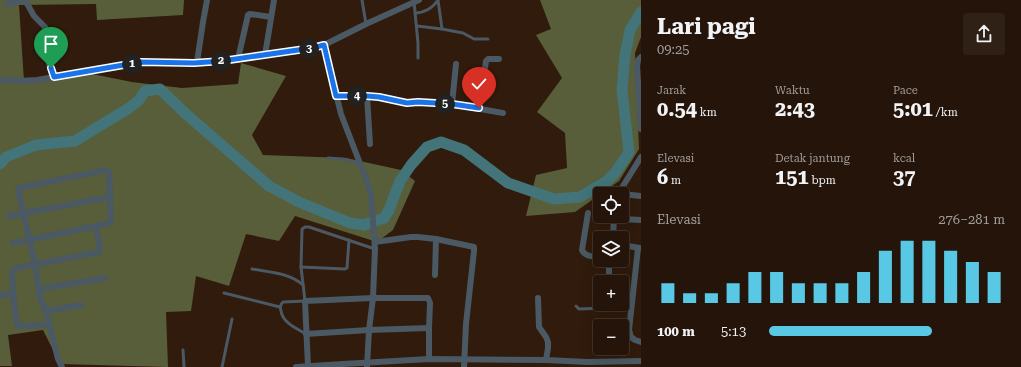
<!DOCTYPE html>
<html lang="id">
<head>
<meta charset="utf-8">
<style>
  body { margin:0; font-family:"Roboto Serif",serif; background:#302117; color:#f1f3f6; height:100vh; display:flex; flex-direction:column; font-size:15px; white-space:nowrap }
  * { box-sizing:border-box; margin:0 }
  p { font-size:13px; color:#a39e9c }
  .icon { flex:none; width:22px; height:22px; fill:none; stroke:currentColor; stroke-width:2; stroke-linecap:round; stroke-linejoin:round }
  .map { position:relative; flex:1; overflow:hidden }
  .panel { display:flex; flex-direction:column; background:#241409; width:380px }
  .panel>* { flex:none }
  .fabs { position:absolute; left:593px; top:187px; display:grid; gap:8px }
  .fabs a { display:grid; place-items:center; width:36px; height:36px; border-radius:4px; background:#241409; box-shadow:0 4px 16px #0002,0 0 0 1px #41332a; font-size:20px }
  .pin { position:absolute; display:grid; place-items:center; width:34px; height:34px; color:#fff; margin:-41px -17px; border-radius:50% 50% 50% 0; rotate:-45deg; box-shadow:0 0 4px #0007 }
  .pin .icon { rotate:45deg }
  .km { position:absolute; width:20px; height:20px; margin:-10px; border-radius:50%; background:#222; color:#fff; font-size:11px; line-height:20px; text-align:center }
  .round { display:grid; place-items:center; flex:none; width:42px; height:42px; border-radius:4px; background:#302117 }
  .headline { display:flex; align-items:center; justify-content:space-between; height:68px; padding:0 16px }
  h1 { font-size:22px; font-weight:700; line-height:30px }
  .stats { display:grid; grid-template-columns:repeat(3,1fr); gap:6px; height:68px; padding:4px 16px }
  .stats div { display:grid; align-content:center }
  .stats b { font-size:20px; font-weight:700 }
  .stats small { font-size:11px; font-weight:400 }
  .stats p { font-size:11px }
  .chart { height:112px; padding:8px 16px }
  .chart p { display:flex; justify-content:space-between }
  .chart svg { width:100%; height:72px; margin-top:4px; stroke:#59c8e5; stroke-width:6 }
  ul { padding:0 16px; list-style:none; font-size:13px }
  li { display:grid; grid-template-columns:64px 48px 1fr; align-items:center; height:30px }
  li i { height:10px; border-radius:5px; background:#59c8e5 }
  main { display:flex; flex:1; min-height:0 }
  .map>svg:first-child { display:block }
  .forest { fill:#585e39 }
  .lines { fill:none; stroke-linecap:round; stroke-linejoin:round }
  .river { stroke:#427479; stroke-width:11 }
  .lane { stroke:#4a5963; stroke-width:3 }
  .street { stroke:#4a5963; stroke-width:6 }
  .route-casing { stroke:#fff; stroke-width:8 }
  .route { stroke:#1a73e8; stroke-width:5 }
</style>
</head>
<body>
<main>
<div class="map">
<svg width="641" height="367" viewBox="0 0 641 367">
  <rect width="100%" height="100%" fill="#301b0c"/>
  <g class="forest">
    <path d="M 0,0 L 184,0 L 183,15 L 97,20 L 96,4 L 19,5 L 24,81 L 92,74 L 132,82 L 182,88 L 238,84 L 241,63 L 286,76 L 252,135 L 263,155 L 346,158 L 401,170 L 415,181 L 393,230 L 377,242 L 295,216 L 279,241 L 246,234 L 229,286 L 196,276 L 191,311 L 166,312 L 168,367 L 60,364 L 43,330 L 8,335 L 12,366 L 0,366 Z"/>
    <path d="M 540,0 L 641,0 L 641,37 L 635,53 L 639,149 L 619,181 L 575,212 L 526,216 L 536,175 L 567,168 L 565,133 L 537,112 L 562,78 L 536,35 L 551,29 Z"/>
  </g>
  <g class="lines">
    <path class="river" d="M 0,164 L 6,157 L 36,145 L 75,141 L 129,108 L 139,100 L 145,91 L 160,89 L 186,114 L 269,186 L 299,202 L 350,223 L 364,225 L 384,218 L 389,210 L 400,181 L 411,165 L 427,147 L 441,142 L 464,150 L 508,183 L 554,199 L 580,197 L 607,181 L 615,173 L 629,152 L 622,90 L 625,55 L 630,30 L 641,12"/>
    <g class="lane">
      <path d="M 362,0 L 366,24"/>
      <path d="M 438,0 L 442,29 L 463,33 L 474,39 L 488,39"/>
      <path d="M 414,2 L 418,43 L 418,58"/>
      <path d="M 415,13 C 424,13 433,8 438,0"/>
      <path d="M 417,26 L 442,29"/>
      <path d="M 328,158 L 343,159 L 360,163"/>
      <path d="M 301,267 L 345,269 L 347,268 L 349,240"/>
      <path d="M 252,269 C 269,272 290,273 303,285"/>
      <path d="M 224,293 L 280,307"/>
      <path d="M 576,306 L 579,309 L 632,307"/>
      <path d="M 306,334 C 296,328 283,323 281,311 C 280,307 280,305 283,302 L 305,301 L 301,267 L 302,229 L 305,227 L 309,227 L 375,249"/>
      <path d="M 183,350 L 184,367"/>
      <path d="M 222,367 L 232,319"/>
    </g>
    <g class="street">
      <path d="M 7,4 L 25,0 L 34,16 L 45,27 L 48,38 L 49,64 L 54,77"/>
      <path d="M 324,45 L 341,114 L 369,187 L 371,195 L 375,249 L 373,298 L 369,330 L 367,367"/>
      <path d="M 265,55 L 274,0"/>
      <path d="M 641,57 L 638,60 L 637,66 L 641,129"/>
      <path d="M 238,59 L 248,15 L 250,14 L 271,17"/>
      <path d="M 197,62 L 203,22 L 207,0"/>
      <path d="M 0,80 L 19,81 L 37,80 L 141,62 L 194,63 L 222,61 L 312,48 L 324,45 L 366,24 L 419,0"/>
      <path d="M 336,96 L 367,96 L 379,97 L 407,103 L 418,102 L 452,104 L 503,113"/>
      <path d="M 367,96 L 370,144"/>
      <path d="M 452,104 L 456,64"/>
      <path d="M 479,108 L 486,61 L 488,59 L 499,59"/>
      <path d="M 618,194 L 641,157"/>
      <path d="M 622,194 L 641,196"/>
      <path d="M 588,213 L 582,250 C 585,257 593,256 600,257"/>
      <path d="M 9,216 L 110,197 L 111,220 L 109,223 L 96,226 L 13,243"/>
      <path d="M 623,219 L 641,220"/>
      <path d="M 613,238 L 614,216"/>
      <path d="M 375,242 L 411,237 L 418,237 L 436,239"/>
      <path d="M 622,245 L 640,248"/>
      <path d="M 638,248 L 629,330 L 631,337 L 635,340 L 641,342"/>
      <path d="M 609,260 L 609,273"/>
      <path d="M 435,275 L 436,239 L 474,247 L 474,251 L 466,324 L 464,367"/>
      <path d="M 39,289 L 105,278"/>
      <path d="M 0,295 L 13,294"/>
      <path d="M 538,298 L 539,327 L 546,337 L 548,342 L 548,348 L 546,360"/>
      <path d="M 46,311 L 81,305"/>
      <path d="M 49,325 L 18,326 L 17,325 L 14,304 L 12,272 L 16,268 L 99,252 L 100,249 L 96,226"/>
      <path d="M 306,334 L 369,330 L 429,328"/>
      <path d="M 308,366 L 305,301 L 373,298 L 428,298 L 430,303 L 429,328 L 429,359"/>
      <path d="M 62,367 L 58,359 L 46,311 L 40,297 L 35,264 L 18,189 L 19,188 L 105,170 L 109,172 L 110,197"/>
      <path d="M 296,367 L 343,364 L 429,359 L 546,360 L 588,362 L 641,361"/>
    </g>
  </g>
  <g class="lines">
    <defs>
      <path id="route" d="M 51,68 L 54,77 L 141,62 L 194,63 L 222,61 L 312,48 L 324,45 L 336,96 L 367,96 L 379,97 L 407,103 L 418,102 L 452,104 L 479,108"/>
    </defs>
    <use href="#route" class="route-casing"/>
    <use href="#route" class="route"/>
  </g>
</svg>
<div class="fabs">
<a><svg class="icon" aria-label="locate" viewBox="0 0 24 24"><circle cx="12" cy="12" r="6"/><path d="M12 2v4M12 18v4M2 12h4M18 12h4"/></svg></a>
<a><svg class="icon" aria-label="layers" viewBox="0 0 24 24"><path d="M12 4l9 5-9 5-9-5zM3 14l9 5 9-5"/></svg></a>
<a>+</a>
<a>−</a>
</div>
<div class="pin" style="left:51px;top:68px;background:#1e9e55"><svg class="icon" aria-label="arrive" viewBox="0 0 24 24"><path d="M6 21V4h12l-3 4 3 4H6"/></svg></div>
<div class="pin" style="left:479px;top:108px;background:#d93025"><svg class="icon" aria-label="check" viewBox="0 0 24 24"><path d="M5 12l5 5 9-10"/></svg></div>
<b class="km" style="left:132px;top:64px">1</b>
<b class="km" style="left:221px;top:61px">2</b>
<b class="km" style="left:309px;top:49px">3</b>
<b class="km" style="left:357px;top:96px">4</b>
<b class="km" style="left:445px;top:104px">5</b>
</div>
<section class="panel">
<div class="headline"><div><h1>Lari pagi</h1><p>09:25</p></div><a class="round"><svg class="icon" aria-label="share" viewBox="0 0 24 24"><path d="M12 15V3M7 8l5-5 5 5M5 13v7h14v-7"/></svg></a></div>
<div class="stats">
<div><p>Jarak</p><b>0.54<small> km</small></b></div>
<div><p>Waktu</p><b>2:43</b></div>
<div><p>Pace</p><b>5:01<small> /km</small></b></div>
</div>
<div class="stats">
<div><p>Elevasi</p><b>6<small> m</small></b></div>
<div><p>Detak jantung</p><b>151<small> bpm</small></b></div>
<div><p>kcal</p><b>37</b></div>
</div>
<div class="chart"><p><span>Elevasi</span>276–281 m</p>
<svg viewBox="0 0 160 44" preserveAspectRatio="none"><path d="M5 44V32M15 44V38M25 44V38M35 44V32M45 44V25M55 44V25M65 44V32M75 44V32M85 44V32M95 44V25M105 44V12M115 44V6M125 44V6M135 44V12M145 44V19M155 44V25"/></svg>
</div>
<ul>
<li><b>100 m</b>5:13<i style="width:69%"></i></li>
</ul>
</section>
</main>
</body>
</html>
